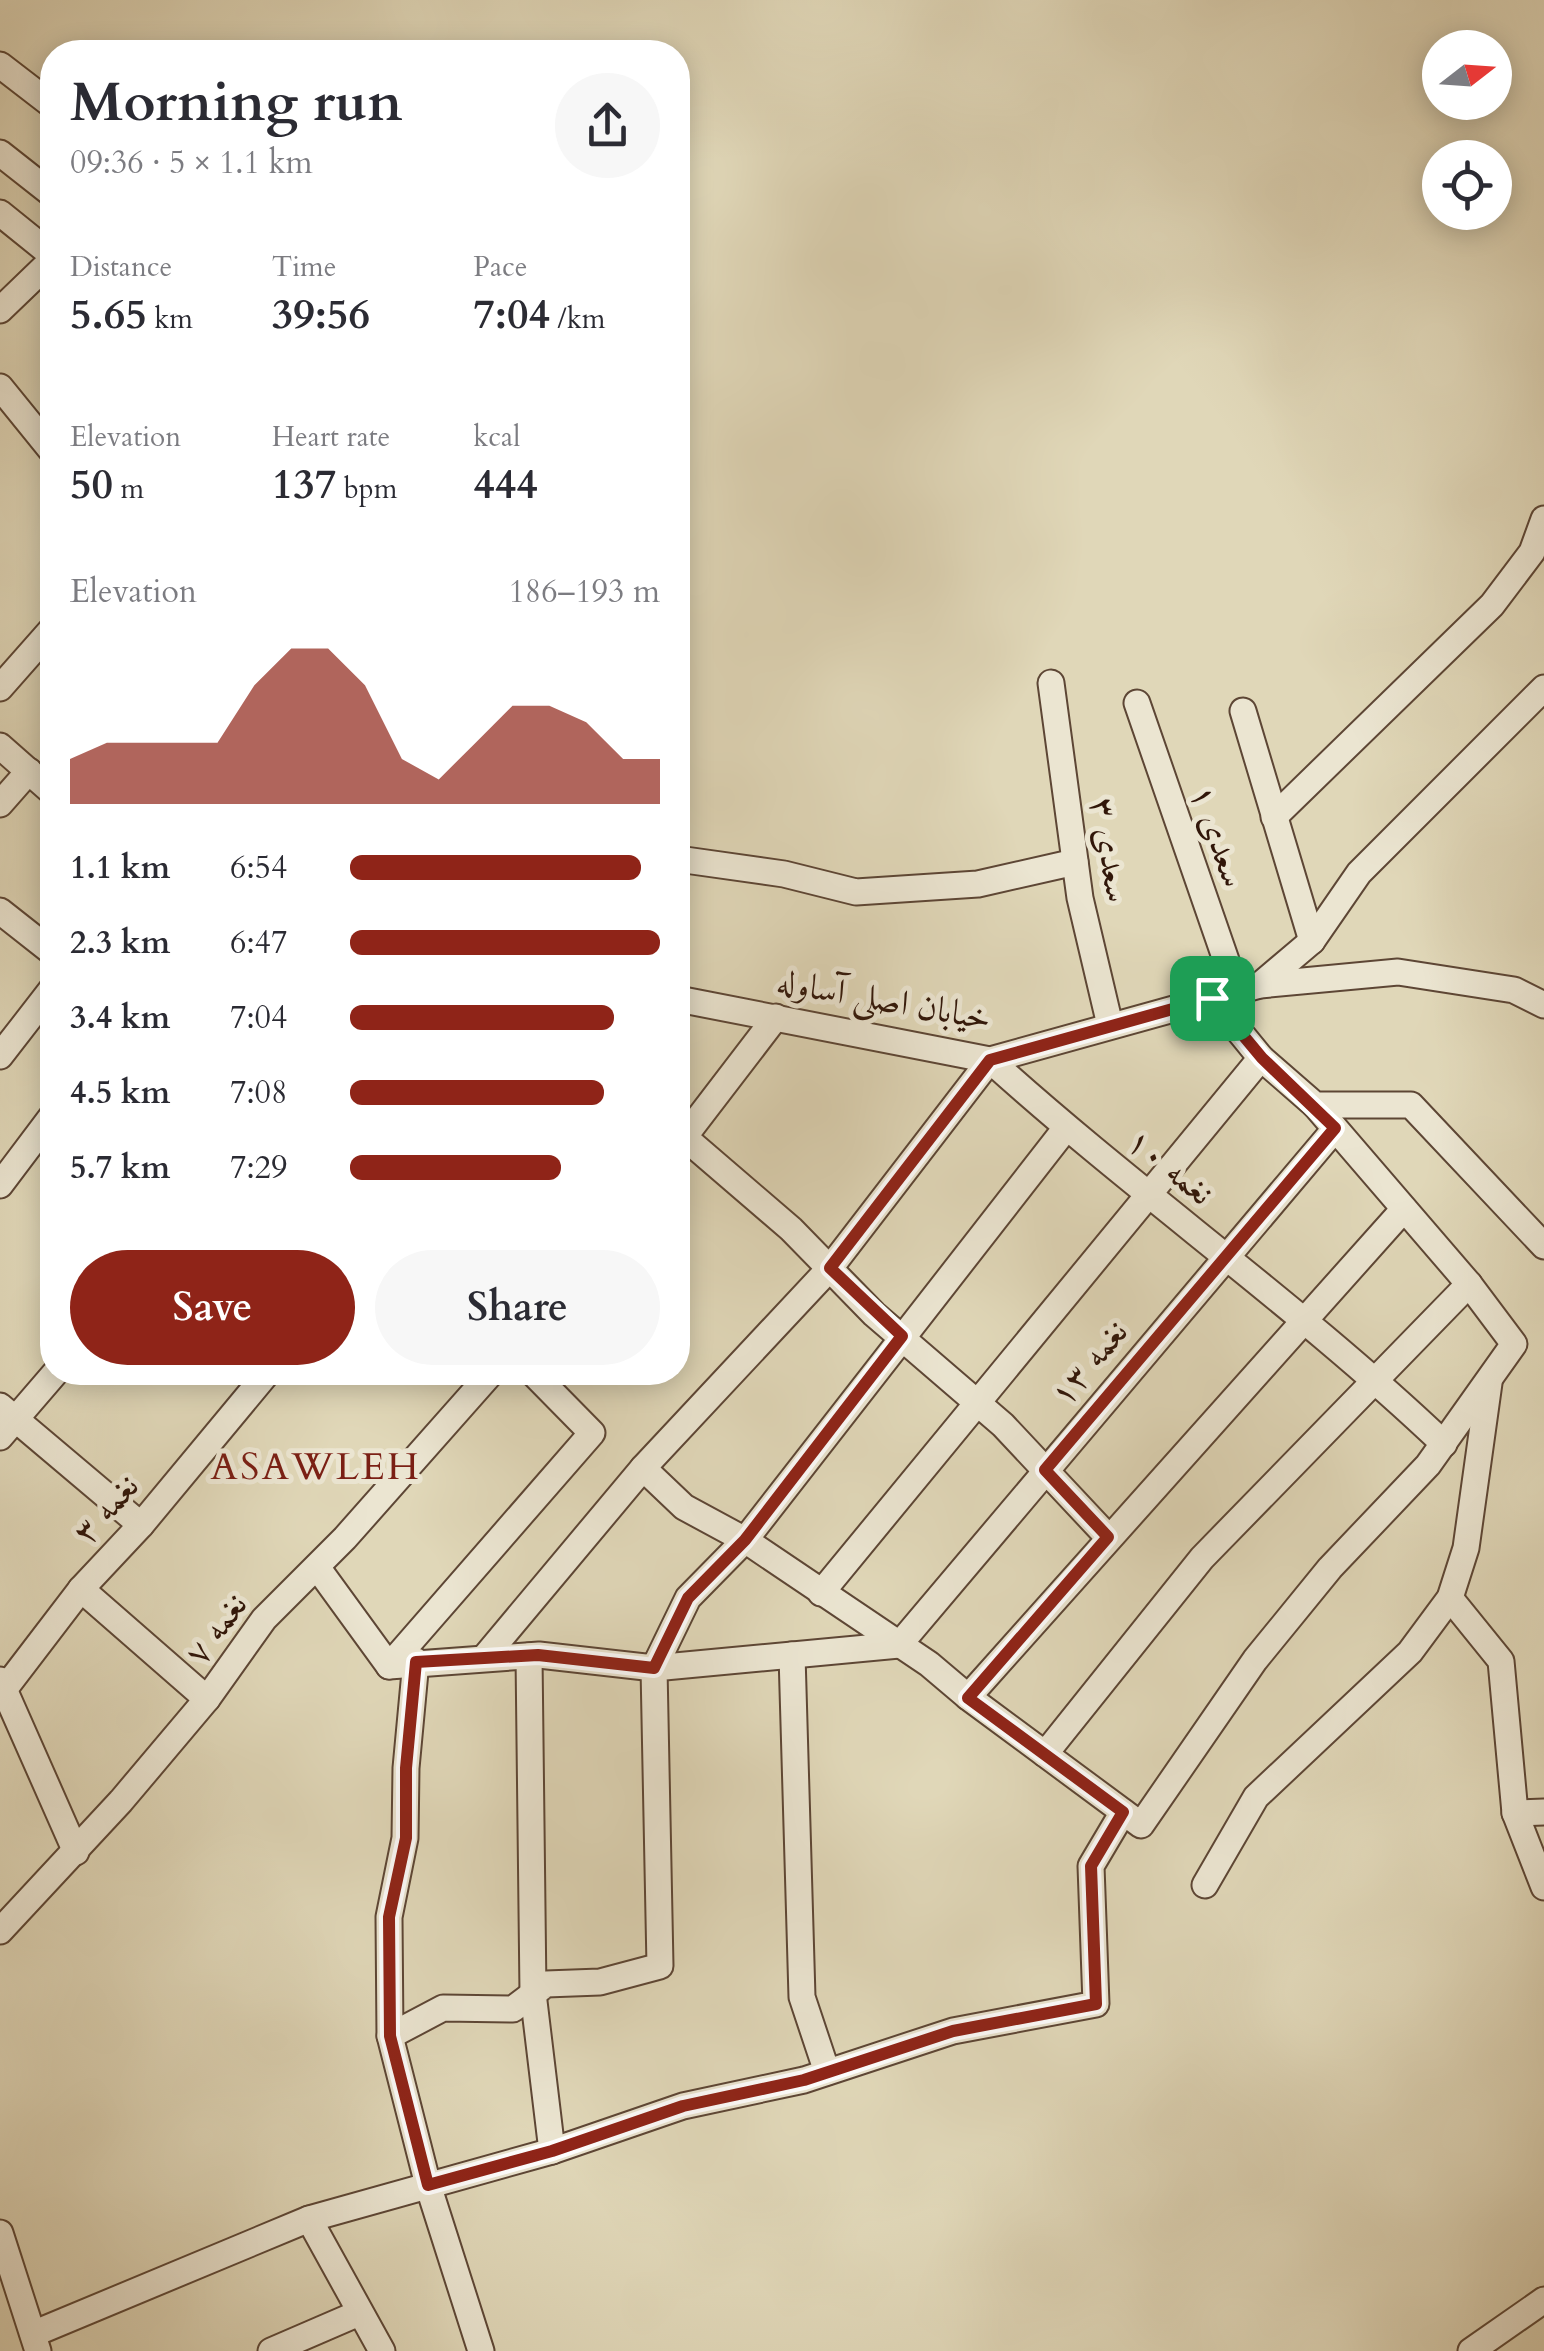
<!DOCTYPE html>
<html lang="en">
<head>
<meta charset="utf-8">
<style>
  body { margin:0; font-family:Cardo,Amiri,serif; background:#f7f7f7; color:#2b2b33; height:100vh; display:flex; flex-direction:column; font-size:38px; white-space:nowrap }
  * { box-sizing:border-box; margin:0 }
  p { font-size:32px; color:#7c7c81 }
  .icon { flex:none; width:55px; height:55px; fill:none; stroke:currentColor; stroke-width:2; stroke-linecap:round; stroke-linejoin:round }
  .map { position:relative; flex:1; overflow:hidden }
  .side { position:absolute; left:40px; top:40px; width:650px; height:1345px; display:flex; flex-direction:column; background:#fff; border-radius:40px; box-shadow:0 5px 25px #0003 }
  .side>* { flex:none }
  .needle { width:65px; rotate:73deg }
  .buttons { position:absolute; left:1422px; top:30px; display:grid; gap:20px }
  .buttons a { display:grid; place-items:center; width:90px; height:90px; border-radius:50%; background:#fff; box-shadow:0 5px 25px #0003; font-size:50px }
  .pin { position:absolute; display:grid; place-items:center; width:85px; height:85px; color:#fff; margin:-42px; border-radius:20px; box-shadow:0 5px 15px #0006 }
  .round { display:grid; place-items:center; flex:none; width:105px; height:105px; border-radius:52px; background:#f7f7f7 }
  .head { display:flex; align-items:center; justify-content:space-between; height:170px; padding:0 30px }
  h1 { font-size:55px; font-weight:600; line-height:75px }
  .stats { display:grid; grid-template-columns:repeat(3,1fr); gap:15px; height:170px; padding:10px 30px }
  .stats div { display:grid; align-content:center }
  .stats b { font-size:42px; font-weight:600 }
  .stats small { font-size:28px; font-weight:400 }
  .stats p { font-size:28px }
  .chart { height:280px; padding:20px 30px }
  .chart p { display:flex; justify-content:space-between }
  .chart svg { width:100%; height:180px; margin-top:10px; fill:#8f2418; opacity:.7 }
  .action { display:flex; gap:20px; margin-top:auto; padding:20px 30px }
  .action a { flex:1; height:115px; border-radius:60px; background:#8f2418; color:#fff; font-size:40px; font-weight:600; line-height:115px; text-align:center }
  .action a+a { background:#f7f7f7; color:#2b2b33 }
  ul { padding:0 30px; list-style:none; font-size:32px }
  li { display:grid; grid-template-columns:160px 120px 1fr; align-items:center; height:75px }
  li i { height:25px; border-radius:12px; background:#8f2418 }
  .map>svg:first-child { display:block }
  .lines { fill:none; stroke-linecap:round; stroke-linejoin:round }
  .minor-casing { stroke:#5d4635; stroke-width:29 }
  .minor { stroke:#ebe5d1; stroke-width:25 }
  .route-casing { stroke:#fff; stroke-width:20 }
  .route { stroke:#8f2418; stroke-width:12 }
  .labels { text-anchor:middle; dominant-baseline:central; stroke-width:10; stroke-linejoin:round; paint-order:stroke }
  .street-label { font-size:35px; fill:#311609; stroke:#ebe5d1 }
  .neighbourhood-label { font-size:38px; letter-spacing:2.5px; fill:#7a1f14; stroke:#ebe5d1 }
</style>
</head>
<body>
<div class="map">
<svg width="1544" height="2351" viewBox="0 0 1544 2351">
  <rect width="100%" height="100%" fill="#e0d7b8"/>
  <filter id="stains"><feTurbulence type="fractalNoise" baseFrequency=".002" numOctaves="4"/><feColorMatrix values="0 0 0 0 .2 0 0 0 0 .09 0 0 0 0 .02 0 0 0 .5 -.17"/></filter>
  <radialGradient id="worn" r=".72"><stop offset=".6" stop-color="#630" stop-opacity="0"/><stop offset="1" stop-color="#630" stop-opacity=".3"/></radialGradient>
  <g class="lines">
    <defs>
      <g id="minor">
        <path d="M 0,65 L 52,105"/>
        <path d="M 0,153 L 52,194"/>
        <path d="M 0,213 L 52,255"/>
        <path d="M 0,310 L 52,260"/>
        <path d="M 0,387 L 52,451"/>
        <path d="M 1051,683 L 1080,898 L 1110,1025"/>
        <path d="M 0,688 L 52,629"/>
        <path d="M 1137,703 L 1237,992"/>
        <path d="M 1243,711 L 1312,941"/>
        <path d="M 0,746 L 52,792"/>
        <path d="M 0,804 L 29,771"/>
        <path d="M 1274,817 L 1492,605 L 1532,552 L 1544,519"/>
        <path d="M 678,859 L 784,874 L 856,892 L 978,884 L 1075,862"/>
        <path d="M 0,911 L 52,952"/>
        <path d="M 1260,985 L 1312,941 L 1359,873 L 1544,688"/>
        <path d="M 1212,998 L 1261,1058 L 1315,1105 L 1411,1105 L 1544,1246"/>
        <path d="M 678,999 L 990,1060 L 1260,985 L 1398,972 L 1514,990 L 1544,1005"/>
        <path d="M 0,1056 L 52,989"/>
        <path d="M 684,1137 L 791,1229 L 874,1314 L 1003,1425 L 1108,1537"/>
        <path d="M 678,1145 L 776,1017"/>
        <path d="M 0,1185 L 52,1116"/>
        <path d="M 0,1406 L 141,1525"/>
        <path d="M 0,1437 L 56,1372"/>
        <path d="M 643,1468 L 684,1507 L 745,1540 L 929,1664 L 968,1697 L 1404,1209"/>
        <path d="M 317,1567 L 389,1666 L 539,1655 L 654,1668 L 688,1598 L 745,1540 L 1066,1128"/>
        <path d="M 81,1589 L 207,1699"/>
        <path d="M 821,1593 L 1261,1058"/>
        <path d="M 1450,1598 L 1501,1661 L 1515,1813 L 1544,1887"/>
        <path d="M 792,1655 L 802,1997 L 827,2072"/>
        <path d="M 529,1656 L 533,1993 L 552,2151"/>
        <path d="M 484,1658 L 643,1468 L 830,1268 L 990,1060 C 1137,1193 1300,1307 1444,1444"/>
        <path d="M 416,1661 L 406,1768 L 405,1838 L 389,1917 L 390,2036 L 428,2185 L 481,2351"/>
        <path d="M 389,1666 L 592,1433 L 532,1372"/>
        <path d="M 0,1680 L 76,1852"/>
        <path d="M 0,1695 L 81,1589 L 141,1525 L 268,1372"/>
        <path d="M 968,1697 L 1141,1825 L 1255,1660 L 1330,1568 L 1428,1465 L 1514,1344 L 1469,1284 L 1315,1105"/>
        <path d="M 1045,1754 L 1202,1558 L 1469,1284"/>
        <path d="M 1515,1813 L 1544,1812"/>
        <path d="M 1205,1885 L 1256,1797 L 1410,1652 L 1450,1598 L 1466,1548 L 1489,1383"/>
        <path d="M 0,1931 L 121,1801 L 207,1699 L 264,1619 L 345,1538 L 492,1372"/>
        <path d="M 390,2036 L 443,2008 L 513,2009 L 546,1984 L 600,1982 L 660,1966 L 654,1668 L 899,1645 L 1335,1129"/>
        <path d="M 309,2219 L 382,2351"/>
        <path d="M 0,2233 L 38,2351"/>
        <path d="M 33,2334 L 309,2219 L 552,2151 L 683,2106 L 804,2080 L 953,2031 L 1096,2004 L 1091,1866 L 1123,1812"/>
        <path d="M 271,2351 L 359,2313"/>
        <path d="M 1471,2351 L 1544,2300"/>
      </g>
    </defs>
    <use href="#minor" class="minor-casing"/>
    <use href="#minor" class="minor"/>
  </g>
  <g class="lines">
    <defs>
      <path id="route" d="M 1212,998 L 1262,1058 L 1335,1128 L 1045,1470 L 1108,1537 L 968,1698 L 1123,1812 L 1091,1866 L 1096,2004 L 953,2031 L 804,2080 L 683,2106 L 552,2151 L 428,2185 L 390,2036 L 389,1917 L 406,1838 L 406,1768 L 416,1662 L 538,1655 L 654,1668 L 688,1598 L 745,1540 L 902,1336 L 830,1268 L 990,1060 Z"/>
    </defs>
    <use href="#route" class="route-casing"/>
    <use href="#route" class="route"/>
  </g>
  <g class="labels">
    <g class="street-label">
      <text transform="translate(1218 836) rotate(71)">سعدی ۱</text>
      <text transform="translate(1110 850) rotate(81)">سعدی ۳</text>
      <text transform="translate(884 1000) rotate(10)">خیابان اصلی آساوله</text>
      <text transform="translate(1170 1167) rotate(39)">نغمه ۱۰</text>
      <text transform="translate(1089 1363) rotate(-50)">نغمه ۱۳</text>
      <text transform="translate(106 1509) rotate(-48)">نغمه ۳</text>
      <text transform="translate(216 1629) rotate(-53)">نغمه ۷</text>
    </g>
    <g class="neighbourhood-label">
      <text x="316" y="1467">ASAWLEH</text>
    </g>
  </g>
  <rect width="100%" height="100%" filter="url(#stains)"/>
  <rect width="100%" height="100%" fill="url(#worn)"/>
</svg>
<div class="buttons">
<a><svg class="needle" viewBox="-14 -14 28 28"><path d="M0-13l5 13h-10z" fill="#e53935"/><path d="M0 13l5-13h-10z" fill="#7c7c81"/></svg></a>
<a><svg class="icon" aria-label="locate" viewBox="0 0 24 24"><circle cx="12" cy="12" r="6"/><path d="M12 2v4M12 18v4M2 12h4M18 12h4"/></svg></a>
</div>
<div class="pin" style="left:1212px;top:998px;background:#1e9e55"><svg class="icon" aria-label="arrive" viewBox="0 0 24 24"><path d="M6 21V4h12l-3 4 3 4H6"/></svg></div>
<section class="side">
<div class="head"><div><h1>Morning run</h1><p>09:36 · 5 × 1.1 km</p></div><a class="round"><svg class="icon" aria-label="share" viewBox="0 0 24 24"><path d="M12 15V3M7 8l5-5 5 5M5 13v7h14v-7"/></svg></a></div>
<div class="stats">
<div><p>Distance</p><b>5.65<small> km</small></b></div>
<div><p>Time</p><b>39:56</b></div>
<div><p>Pace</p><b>7:04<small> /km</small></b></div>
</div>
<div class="stats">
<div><p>Elevation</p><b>50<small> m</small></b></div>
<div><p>Heart rate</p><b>137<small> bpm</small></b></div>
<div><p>kcal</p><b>444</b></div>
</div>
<div class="chart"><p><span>Elevation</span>186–193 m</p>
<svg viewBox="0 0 160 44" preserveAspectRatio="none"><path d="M0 44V33L10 29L20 29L30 29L40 29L50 15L60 6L70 6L80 15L90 33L100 38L110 29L120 20L130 20L140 24L150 33L160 33V44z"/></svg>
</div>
<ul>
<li><b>1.1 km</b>6:54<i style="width:94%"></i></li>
<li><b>2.3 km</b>6:47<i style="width:100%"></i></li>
<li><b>3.4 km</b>7:04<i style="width:85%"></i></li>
<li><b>4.5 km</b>7:08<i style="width:82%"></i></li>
<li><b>5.7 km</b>7:29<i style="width:68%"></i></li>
</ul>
<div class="action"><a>Save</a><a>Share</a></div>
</section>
</div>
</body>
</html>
